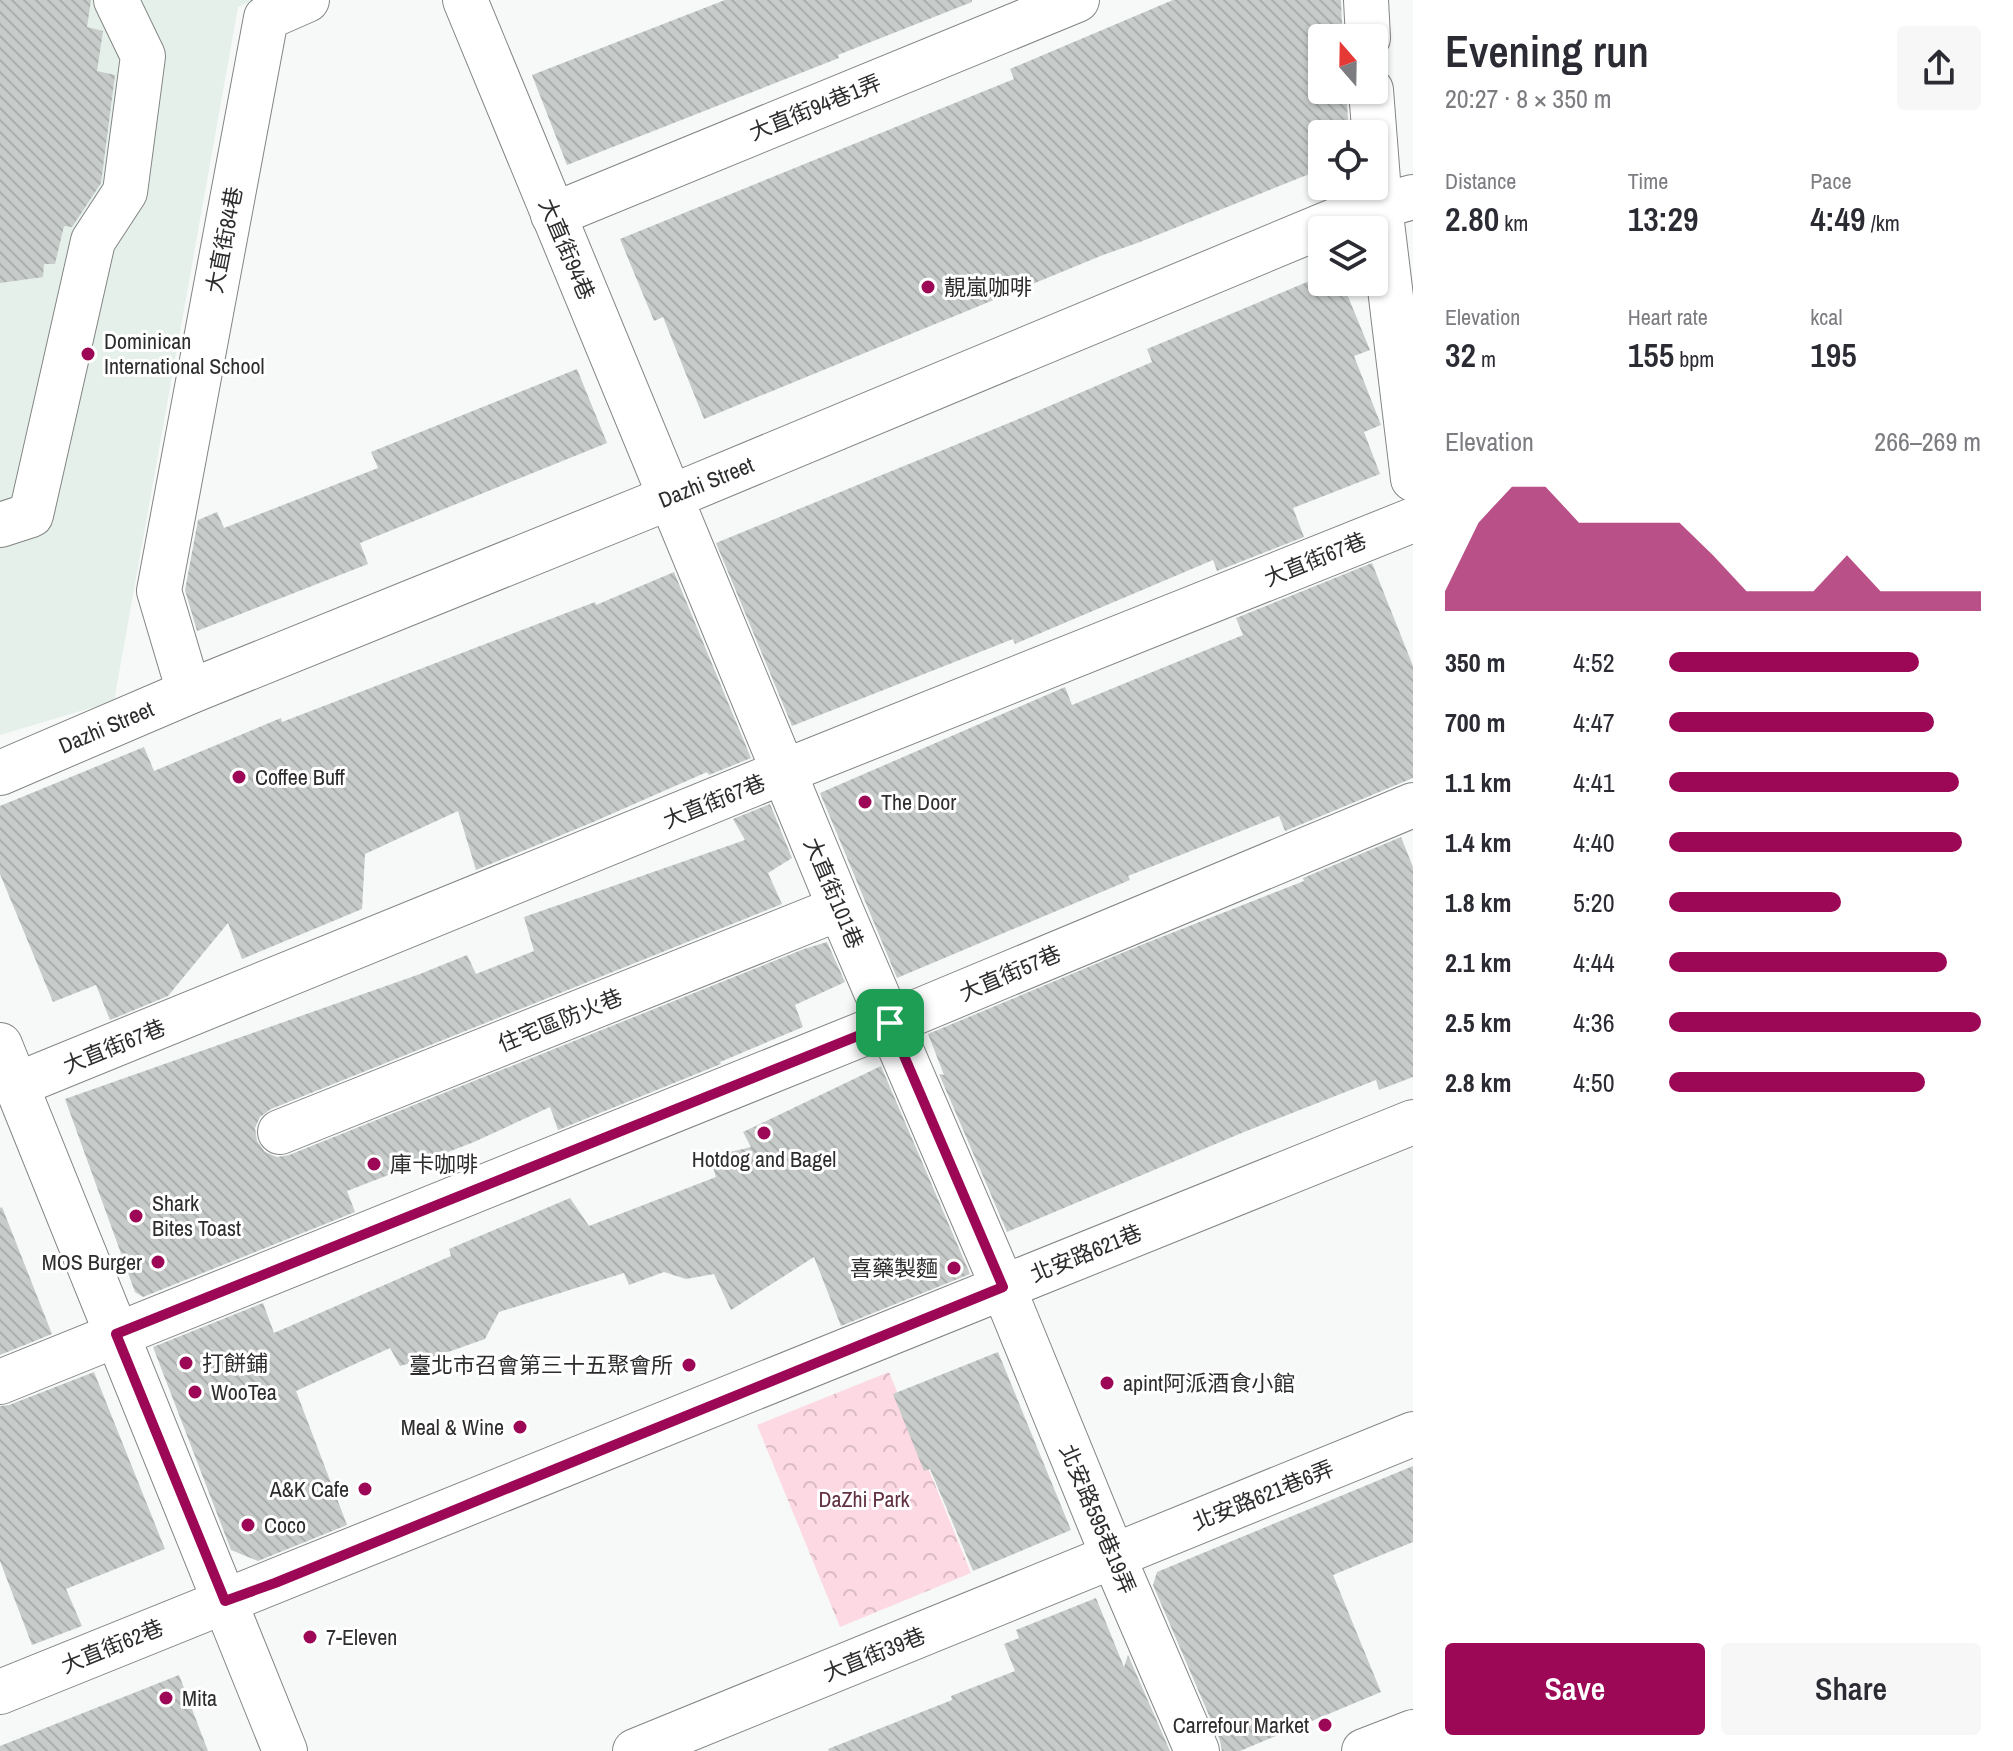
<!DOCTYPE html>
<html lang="en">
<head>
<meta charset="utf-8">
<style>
  body { margin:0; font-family:"Archivo Narrow","Noto Sans TC",sans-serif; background:#f7f7f7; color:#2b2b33; height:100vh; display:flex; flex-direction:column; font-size:30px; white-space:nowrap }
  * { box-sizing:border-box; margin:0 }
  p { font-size:26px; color:#7c7c81 }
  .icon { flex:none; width:44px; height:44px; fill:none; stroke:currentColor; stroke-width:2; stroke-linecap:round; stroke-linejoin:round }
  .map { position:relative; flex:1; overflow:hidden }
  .sheet { display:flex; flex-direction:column; background:#fff; width:600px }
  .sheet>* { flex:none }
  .needle { width:52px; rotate:340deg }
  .controls { position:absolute; left:1308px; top:24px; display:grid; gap:16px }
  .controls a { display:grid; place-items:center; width:80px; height:80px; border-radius:8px; background:#fff; box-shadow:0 2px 6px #0004; font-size:40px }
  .pin { position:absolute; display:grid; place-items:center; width:68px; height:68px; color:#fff; margin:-34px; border-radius:16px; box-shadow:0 4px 12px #0006 }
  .round { display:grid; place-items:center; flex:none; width:84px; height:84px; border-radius:8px; background:#f7f7f7 }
  .head { display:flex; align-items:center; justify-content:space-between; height:136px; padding:0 32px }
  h1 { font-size:44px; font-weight:600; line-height:60px }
  .figures { display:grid; grid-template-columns:repeat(3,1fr); gap:12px; height:136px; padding:8px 32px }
  .figures div { display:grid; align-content:center }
  .figures b { font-size:34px; font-weight:600 }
  .figures small { font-size:22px; font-weight:400 }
  .figures p { font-size:22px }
  .chart { height:224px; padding:16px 32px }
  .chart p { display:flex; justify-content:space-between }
  .chart svg { width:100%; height:144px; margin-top:8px; fill:#9c0756; opacity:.7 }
  .action { display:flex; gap:16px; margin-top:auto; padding:16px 32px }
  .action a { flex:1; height:92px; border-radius:8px; background:#9c0756; color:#fff; font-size:32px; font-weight:600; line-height:92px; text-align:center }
  .action a+a { background:#f7f7f7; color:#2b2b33 }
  ul { padding:0 32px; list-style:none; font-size:26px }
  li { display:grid; grid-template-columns:128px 96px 1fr; align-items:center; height:60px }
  li i { height:20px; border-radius:10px; background:#9c0756 }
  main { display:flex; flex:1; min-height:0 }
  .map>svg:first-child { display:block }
  .built { fill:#e5f0ea }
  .park { fill:url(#park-crowns) }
  .building { fill:url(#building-back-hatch) }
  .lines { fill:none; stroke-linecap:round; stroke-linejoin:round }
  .minor-casing { stroke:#828583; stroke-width:46 }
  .minor { stroke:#fff; stroke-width:44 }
  .route-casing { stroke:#fff; stroke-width:16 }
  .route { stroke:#9c0756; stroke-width:10 }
  .poi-dot { fill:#9c0756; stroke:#fff; stroke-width:3 }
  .labels { text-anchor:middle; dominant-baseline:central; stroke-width:6; stroke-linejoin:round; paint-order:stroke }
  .street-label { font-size:22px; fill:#2c2d2c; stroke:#fff }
  .poi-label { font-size:22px; fill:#2c2d2c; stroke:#fff; text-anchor:start }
  .park-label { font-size:22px; fill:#623143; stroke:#fff }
</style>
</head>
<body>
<main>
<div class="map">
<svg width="1413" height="1751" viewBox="0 0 1413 1751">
  <defs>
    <pattern id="park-crowns" width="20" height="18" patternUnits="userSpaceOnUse" patternTransform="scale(2)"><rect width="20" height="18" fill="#fdd9e4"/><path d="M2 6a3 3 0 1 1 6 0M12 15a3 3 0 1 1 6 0" fill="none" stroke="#d9bbc4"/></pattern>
    <pattern id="building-back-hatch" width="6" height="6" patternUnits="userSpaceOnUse" patternTransform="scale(2)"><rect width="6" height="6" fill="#c7cbc9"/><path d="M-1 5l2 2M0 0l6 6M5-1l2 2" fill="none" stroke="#abafad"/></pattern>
  </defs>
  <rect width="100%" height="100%" fill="#f6f9f7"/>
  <path class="built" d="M 0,0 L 253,0 L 238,7 L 114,701 L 0,735 Z"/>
  <path class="park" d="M 889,1372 L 971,1573 L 840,1627 L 757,1425 Z"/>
  <g class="building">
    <path d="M 0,0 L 91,0 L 87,27 L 103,31 L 97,71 L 115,75 L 101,183 L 72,227 L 64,226 L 55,264 L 44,264 L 43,277 L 0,283 Z"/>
    <path d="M 725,0 L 972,0 L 972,2 L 838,55 L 839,58 L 567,165 L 532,75 Z"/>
    <path d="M 1173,0 L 1341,0 L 1342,24 L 1322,33 L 1322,90 L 1346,90 L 1349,134 L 1322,134 L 1322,169 L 1140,242 L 1103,255 L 704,419 L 663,317 L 654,321 L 620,239 L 1014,79 L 1010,69 Z"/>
    <path d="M 1307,282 L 1342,282 L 1370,350 L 1354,356 L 1381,425 L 1364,432 L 1380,474 L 1293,508 L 1304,537 L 1217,571 L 1213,560 L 1015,644 L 1013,639 L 792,726 L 716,543 L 1033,413 L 1152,362 L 1147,349 Z"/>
    <path d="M 577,369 L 607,443 L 360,543 L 368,564 L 197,631 L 185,590 L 198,520 L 217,512 L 224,528 L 378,468 L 371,452 Z"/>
    <path d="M 1372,563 L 1413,666 L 1413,778 L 1285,831 L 1279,816 L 1128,876 L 1130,880 L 897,978 L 820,793 L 1065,687 L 1072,705 L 1167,666 L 1243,635 L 1236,618 Z"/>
    <path d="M 674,572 L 751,758 L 709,775 L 707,772 L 591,823 L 476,870 L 458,811 L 365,854 L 362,909 L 242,959 L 228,923 L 168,996 L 110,1020 L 96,985 L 53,1002 L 0,874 L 0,806 L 144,747 L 154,771 L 281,718 L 282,722 L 595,602 L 596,605 Z"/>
    <path d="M 770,804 L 792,858 L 768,873 L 782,904 L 271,1109 L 260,1117 L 255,1128 L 257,1141 L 265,1152 L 277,1157 L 289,1155 L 804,949 L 827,942 L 845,982 L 795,1005 L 803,1027 L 720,1062 L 721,1064 L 558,1130 L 550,1107 L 474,1142 L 347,1191 L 355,1212 L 143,1297 L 135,1292 L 65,1099 L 420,974 L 467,955 L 476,974 L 534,951 L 524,917 L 745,840 L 733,819 Z"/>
    <path d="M 1401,837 L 1413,867 L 1413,1077 L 1379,1090 L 1376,1080 L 1244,1132 L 1007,1232 L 939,1074 L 944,1075 L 928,1034 L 1141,945 L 1304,881 L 1303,878 Z"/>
    <path d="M 881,1066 L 970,1274 L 841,1326 L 814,1257 L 731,1310 L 714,1274 L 686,1279 L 664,1272 L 629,1285 L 624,1273 L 499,1312 L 485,1339 L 448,1352 L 400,1366 L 390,1348 L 296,1391 L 347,1525 L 258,1561 L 231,1550 L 153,1347 L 263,1303 L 274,1333 L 451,1256 L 449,1249 L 570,1198 L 589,1226 L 716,1177 L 710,1157 L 751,1147 L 743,1132 Z"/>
    <path d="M 2,1207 L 52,1334 L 0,1355 L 0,1208 Z"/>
    <path d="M 998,1352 L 1071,1530 L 973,1571 L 930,1469 L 924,1471 L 893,1394 Z"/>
    <path d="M 94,1372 L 165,1549 L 66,1589 L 82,1626 L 32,1645 L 0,1561 L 0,1406 L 9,1405 Z"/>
    <path d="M 1413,1466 L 1413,1542 L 1333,1575 L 1381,1692 L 1240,1751 L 1222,1751 L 1220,1741 L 1153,1585 L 1157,1572 Z"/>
    <path d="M 1096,1598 L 1124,1667 L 1128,1655 L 1170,1751 L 829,1751 L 828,1749 L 952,1700 L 951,1696 L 1015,1671 L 1004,1644 L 1019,1638 L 1016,1630 Z"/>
    <path d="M 179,1675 L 208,1751 L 0,1751 L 0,1746 Z"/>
  </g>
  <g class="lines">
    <defs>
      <g id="minor">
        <path d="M 465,0 L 840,908 L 1003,1287 L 1113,1556 L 1197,1751"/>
        <path d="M 1366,0 L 1368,38"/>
        <path d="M 1371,90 L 1380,206 L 1413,479"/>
        <path d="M 553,215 L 1077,0"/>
        <path d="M 0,525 L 31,515 L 93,241 L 125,192 L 143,56 L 116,0"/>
        <path d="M 189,692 L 159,591 L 266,18 L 307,0"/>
        <path d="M 0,773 L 189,692 L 671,497 L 1346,216 L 1413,197"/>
        <path d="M 0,1045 L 285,1751"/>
        <path d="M 16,1085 L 783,772 L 1413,520"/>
        <path d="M 280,1132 L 840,908"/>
        <path d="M 0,1382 L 890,1023 L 1413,805"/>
        <path d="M 0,1692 L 1413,1122"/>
        <path d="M 635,1751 L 1413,1434"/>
        <path d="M 1364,1751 L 1413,1732"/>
      </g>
    </defs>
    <use href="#minor" class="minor-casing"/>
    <use href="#minor" class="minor"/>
  </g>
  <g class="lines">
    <defs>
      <path id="route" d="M 890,1023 L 1003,1287 L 275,1583 L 225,1601 L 116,1334 Z"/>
    </defs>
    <use href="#route" class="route-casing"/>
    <use href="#route" class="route"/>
  </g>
  <g class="poi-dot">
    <circle cx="928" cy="287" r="8"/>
    <circle cx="88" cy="354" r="8"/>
    <circle cx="239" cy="777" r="8"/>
    <circle cx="865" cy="802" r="8"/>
    <circle cx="764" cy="1133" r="8"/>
    <circle cx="374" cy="1164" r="8"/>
    <circle cx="136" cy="1216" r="8"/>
    <circle cx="158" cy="1262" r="8"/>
    <circle cx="954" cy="1268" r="8"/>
    <circle cx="186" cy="1363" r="8"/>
    <circle cx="689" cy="1365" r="8"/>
    <circle cx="1107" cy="1383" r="8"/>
    <circle cx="195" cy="1392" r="8"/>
    <circle cx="520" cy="1427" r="8"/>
    <circle cx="365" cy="1489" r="8"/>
    <circle cx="248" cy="1525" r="8"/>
    <circle cx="310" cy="1637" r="8"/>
    <circle cx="166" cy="1698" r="8"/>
    <circle cx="1325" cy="1725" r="8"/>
  </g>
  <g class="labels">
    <g class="street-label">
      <text transform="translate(815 107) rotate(-22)">大直街94巷1弄</text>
      <text transform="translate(224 240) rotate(-79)">大直街84巷</text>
      <text transform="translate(567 249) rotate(67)">大直街94巷</text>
      <text transform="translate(706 482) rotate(-22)">Dazhi Street</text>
      <text transform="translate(1315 559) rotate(-22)">大直街67巷</text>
      <text transform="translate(106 727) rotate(-23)">Dazhi Street</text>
      <text transform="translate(714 801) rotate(-22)">大直街67巷</text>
      <text transform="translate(834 893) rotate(67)">大直街101巷</text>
      <text transform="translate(1010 973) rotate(-23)">大直街57巷</text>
      <text transform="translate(560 1020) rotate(-22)">住宅區防火巷</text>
      <text transform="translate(114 1046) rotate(-22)">大直街67巷</text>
      <text transform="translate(1086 1253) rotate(-22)">北安路621巷</text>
      <text transform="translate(1263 1495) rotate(-22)">北安路621巷6弄</text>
      <text transform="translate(1098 1519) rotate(67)">北安路595巷19弄</text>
      <text transform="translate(112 1646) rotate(-22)">大直街62巷</text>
      <text transform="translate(874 1654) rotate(-22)">大直街39巷</text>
    </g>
    <g class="poi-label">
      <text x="944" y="287">靚嵐咖啡</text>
      <text x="104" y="341">Dominican<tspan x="104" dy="25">International School</tspan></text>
      <text x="255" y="777">Coffee Buff</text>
      <text x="881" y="802">The Door</text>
      <text x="764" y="1159" text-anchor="middle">Hotdog and Bagel</text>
      <text x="390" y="1164">庫卡咖啡</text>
      <text x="152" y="1203">Shark<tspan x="152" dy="25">Bites Toast</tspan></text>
      <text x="142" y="1262" text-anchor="end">MOS Burger</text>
      <text x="938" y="1268" text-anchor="end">喜藥製麵</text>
      <text x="202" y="1363">打餅鋪</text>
      <text x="673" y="1365" text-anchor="end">臺北市召會第三十五聚會所</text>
      <text x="1123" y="1383">apint阿派酒食小館</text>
      <text x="211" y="1392">WooTea</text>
      <text x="504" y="1427" text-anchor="end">Meal &amp; Wine</text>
      <text x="349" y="1489" text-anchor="end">A&amp;K Cafe</text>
      <text x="264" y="1525">Coco</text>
      <text x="326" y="1637">7-Eleven</text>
      <text x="182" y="1698">Mita</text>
      <text x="1309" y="1725" text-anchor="end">Carrefour Market</text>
    </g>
    <g class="park-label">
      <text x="864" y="1499">DaZhi Park</text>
    </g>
  </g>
</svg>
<div class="controls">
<a><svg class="needle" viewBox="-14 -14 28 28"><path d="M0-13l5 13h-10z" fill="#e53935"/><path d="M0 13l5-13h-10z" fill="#7c7c81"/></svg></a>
<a><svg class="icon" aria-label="locate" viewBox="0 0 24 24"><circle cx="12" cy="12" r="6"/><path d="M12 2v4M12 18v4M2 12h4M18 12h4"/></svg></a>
<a><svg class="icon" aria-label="layers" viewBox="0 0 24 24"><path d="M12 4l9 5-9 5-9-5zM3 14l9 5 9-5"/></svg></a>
</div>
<div class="pin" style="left:890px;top:1023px;background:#1e9e55"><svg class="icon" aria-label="arrive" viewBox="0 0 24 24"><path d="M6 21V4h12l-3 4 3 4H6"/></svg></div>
</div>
<section class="sheet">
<div class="head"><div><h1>Evening run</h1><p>20:27 · 8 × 350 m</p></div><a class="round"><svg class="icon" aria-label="share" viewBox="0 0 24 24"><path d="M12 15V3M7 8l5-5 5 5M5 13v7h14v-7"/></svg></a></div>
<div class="figures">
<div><p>Distance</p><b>2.80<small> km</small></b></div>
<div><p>Time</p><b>13:29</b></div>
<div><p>Pace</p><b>4:49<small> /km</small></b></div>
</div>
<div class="figures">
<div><p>Elevation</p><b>32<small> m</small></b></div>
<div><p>Heart rate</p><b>155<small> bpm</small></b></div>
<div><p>kcal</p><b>195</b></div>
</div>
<div class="chart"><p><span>Elevation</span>266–269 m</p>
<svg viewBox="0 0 160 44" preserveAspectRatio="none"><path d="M0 44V38L10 17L20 6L30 6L40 17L50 17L60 17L70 17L80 27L90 38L100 38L110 38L120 27L130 38L140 38L150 38L160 38V44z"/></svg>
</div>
<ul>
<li><b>350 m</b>4:52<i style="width:80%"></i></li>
<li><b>700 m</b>4:47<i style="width:85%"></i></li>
<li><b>1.1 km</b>4:41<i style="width:93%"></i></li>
<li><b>1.4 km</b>4:40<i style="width:94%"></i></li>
<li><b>1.8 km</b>5:20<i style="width:55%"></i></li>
<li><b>2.1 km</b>4:44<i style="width:89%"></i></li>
<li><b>2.5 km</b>4:36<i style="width:100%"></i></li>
<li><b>2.8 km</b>4:50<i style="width:82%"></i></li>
</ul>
<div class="action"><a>Save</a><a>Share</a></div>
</section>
</main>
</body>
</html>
